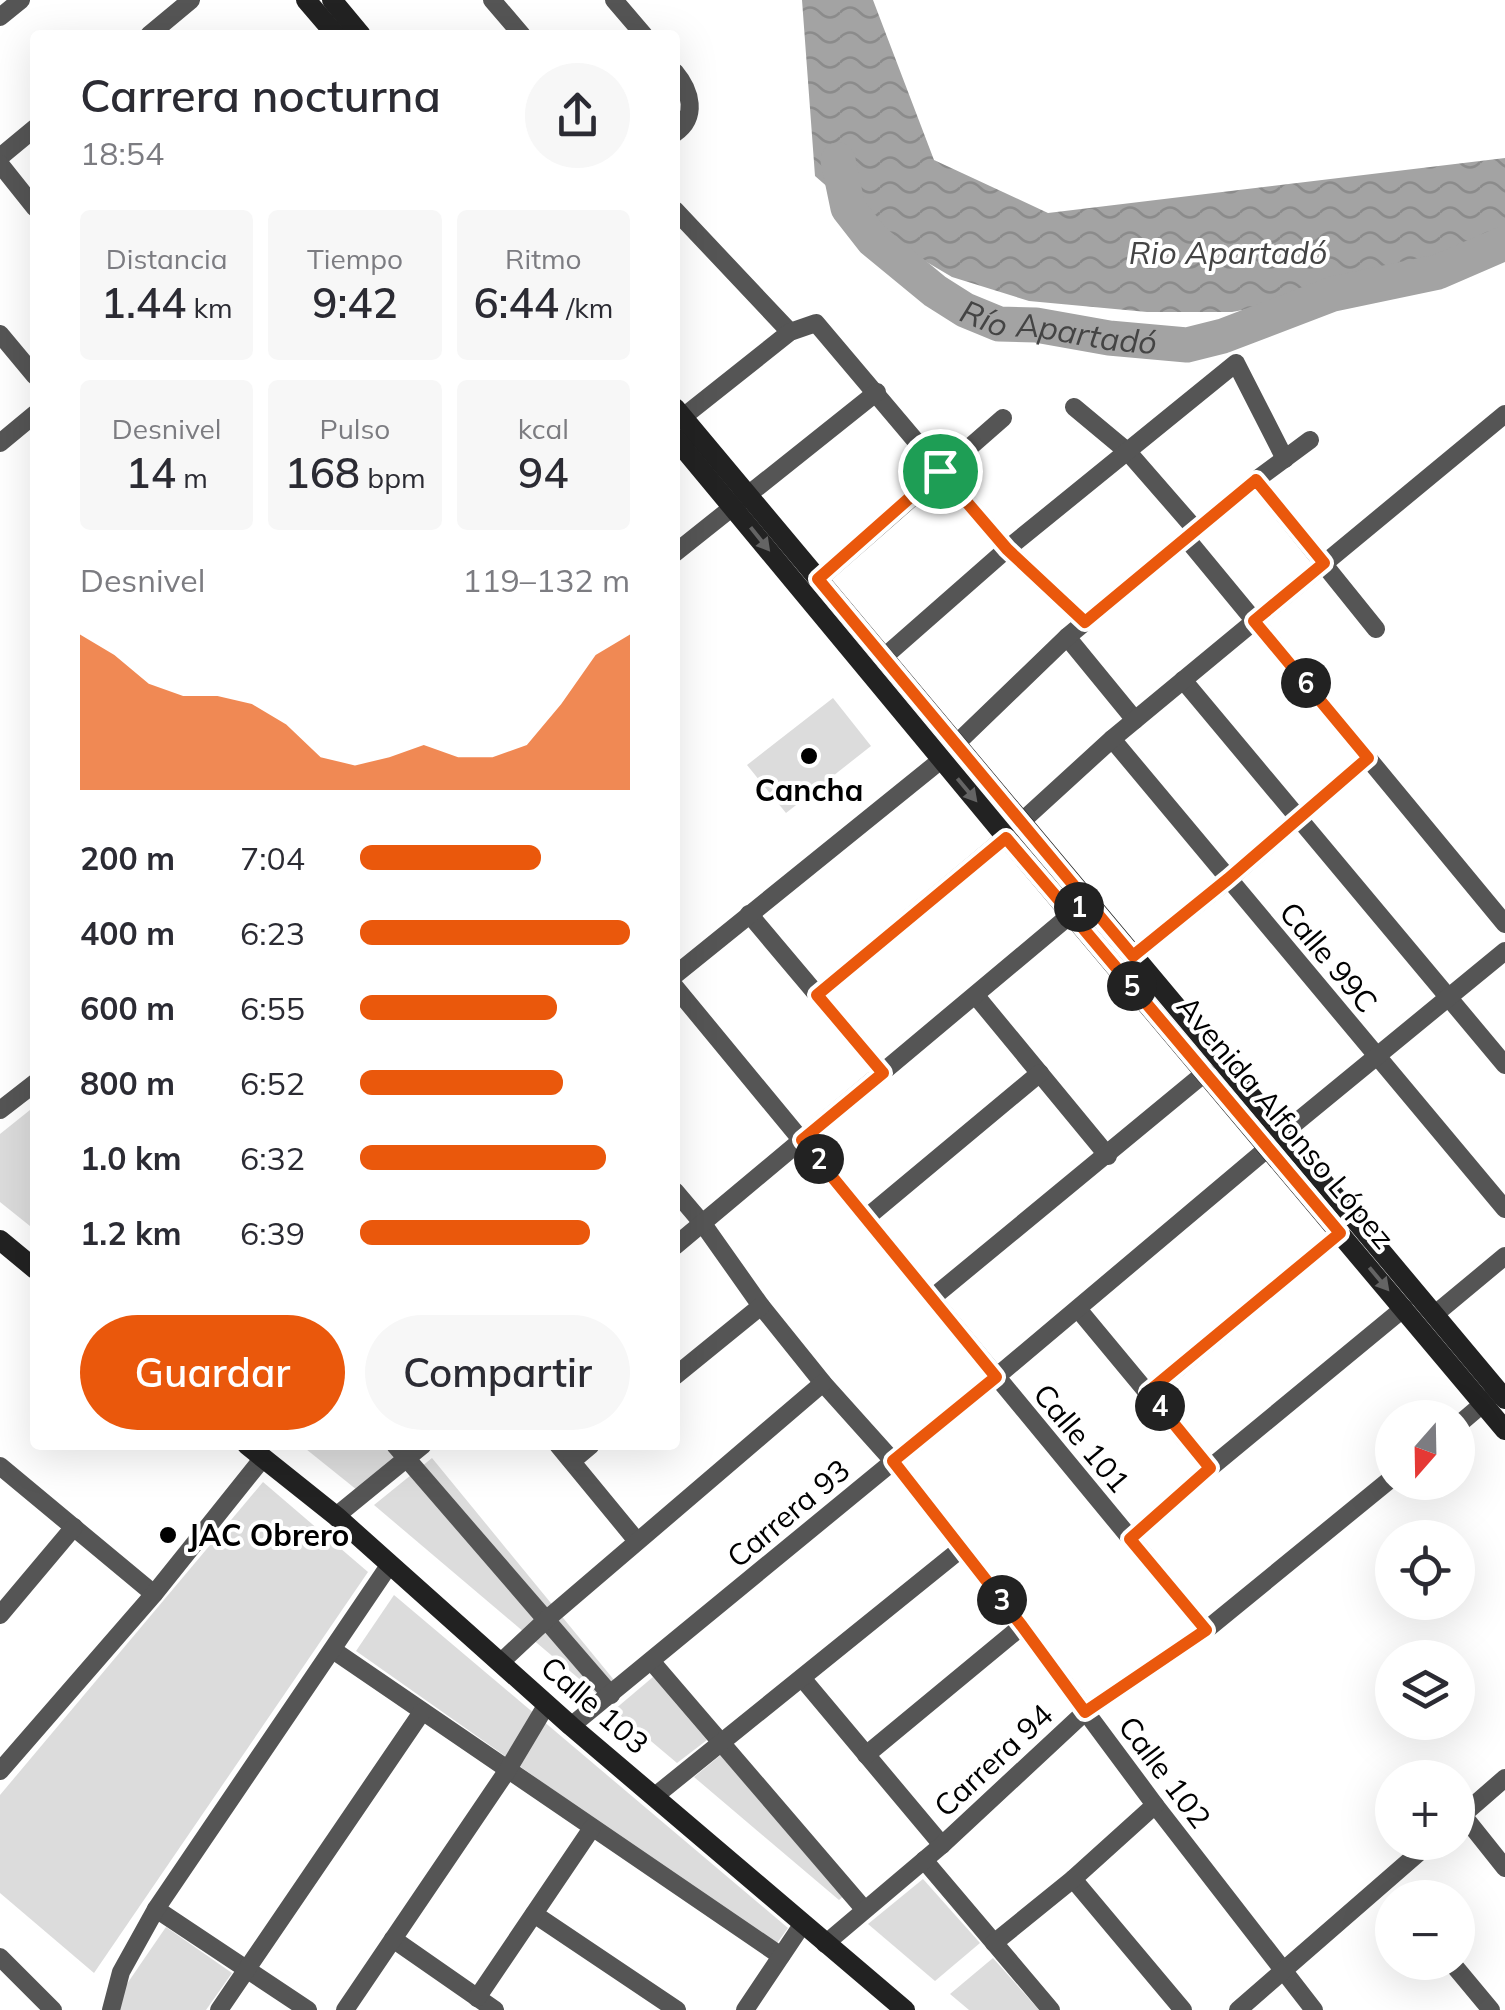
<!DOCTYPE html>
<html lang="es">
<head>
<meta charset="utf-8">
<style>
  body { margin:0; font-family:Mulish,sans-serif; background:#f7f7f7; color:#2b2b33; height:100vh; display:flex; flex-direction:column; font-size:38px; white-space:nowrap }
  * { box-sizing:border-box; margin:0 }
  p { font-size:32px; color:#7c7c81 }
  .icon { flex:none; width:55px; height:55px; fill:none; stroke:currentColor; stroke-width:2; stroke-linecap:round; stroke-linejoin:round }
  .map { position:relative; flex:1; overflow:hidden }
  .panel { position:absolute; left:30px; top:30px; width:650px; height:1420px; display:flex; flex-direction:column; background:#fff; border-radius:10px; box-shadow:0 10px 40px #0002 }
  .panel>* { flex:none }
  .needle { width:65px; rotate:200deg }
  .tools { position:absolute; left:1375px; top:1400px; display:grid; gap:20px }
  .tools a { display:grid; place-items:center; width:100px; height:100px; border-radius:50%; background:#fff; box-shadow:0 10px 40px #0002; font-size:50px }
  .pin { position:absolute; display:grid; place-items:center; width:85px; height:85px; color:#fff; margin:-42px; border:5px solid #fff; border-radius:50%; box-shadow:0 2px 10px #0007 }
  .km { position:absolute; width:50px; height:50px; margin:-25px; border-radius:50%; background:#222; color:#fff; font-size:28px; line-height:50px; text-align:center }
  .round { display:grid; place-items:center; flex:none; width:105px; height:105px; border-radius:52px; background:#f7f7f7 }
  .head { display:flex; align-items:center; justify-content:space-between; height:170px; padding:0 50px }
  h1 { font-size:45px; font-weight:600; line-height:75px }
  .metrics { display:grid; grid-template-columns:repeat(3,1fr); gap:15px; height:170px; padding:10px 50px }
  .metrics div { display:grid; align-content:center; border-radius:10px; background:#f7f7f7; text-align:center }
  .metrics b { font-size:42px; font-weight:600 }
  .metrics small { font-size:28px; font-weight:400 }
  .metrics p { font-size:28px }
  .chart { height:280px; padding:20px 50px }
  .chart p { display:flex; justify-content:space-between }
  .chart svg { width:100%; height:180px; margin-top:10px; fill:#ea580c; opacity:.7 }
  .primary-button { display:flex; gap:20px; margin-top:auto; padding:20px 50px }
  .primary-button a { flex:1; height:115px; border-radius:60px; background:#ea580c; color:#fff; font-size:40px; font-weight:600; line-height:115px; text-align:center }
  .primary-button a+a { background:#f7f7f7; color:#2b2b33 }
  ul { padding:0 50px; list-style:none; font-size:32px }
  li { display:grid; grid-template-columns:160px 120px 1fr; align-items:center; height:75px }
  li i { height:25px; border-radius:12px; background:#ea580c }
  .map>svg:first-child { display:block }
  .green { fill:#dcdcdc }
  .water { fill:url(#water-waves) }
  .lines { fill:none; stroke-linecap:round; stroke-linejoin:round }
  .river { stroke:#a3a3a3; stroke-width:35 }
  .street { stroke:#555; stroke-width:18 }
  .secondary { stroke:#222; stroke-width:20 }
  .oneway { fill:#646464 }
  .route-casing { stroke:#fff; stroke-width:20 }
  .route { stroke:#ea580c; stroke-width:12 }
  .poi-dot { fill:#000; stroke:#fff; stroke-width:4 }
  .labels { text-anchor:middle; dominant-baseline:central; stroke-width:8; stroke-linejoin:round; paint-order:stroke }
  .poi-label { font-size:30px; font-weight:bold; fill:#000; stroke:#fff }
  .street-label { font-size:30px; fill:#000; stroke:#fff }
  .water-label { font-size:32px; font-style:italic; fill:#444; stroke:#fff }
</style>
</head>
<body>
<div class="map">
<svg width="1505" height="2010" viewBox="0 0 1505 2010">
  <defs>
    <pattern id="water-waves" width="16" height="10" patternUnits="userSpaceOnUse" patternTransform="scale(2.5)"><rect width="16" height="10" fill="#a3a3a3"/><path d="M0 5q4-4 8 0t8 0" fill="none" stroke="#8b8b8b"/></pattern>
  </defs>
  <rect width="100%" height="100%" fill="#fff"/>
  <g class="green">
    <path d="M 833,698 L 871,746 L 786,813 L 747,765 Z"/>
    <path d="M 35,1106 L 35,1230 L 0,1202 L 0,1134 Z"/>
    <path d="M 301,1445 L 414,1445 L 357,1490 Z"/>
    <path d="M 432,1458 L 614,1680 L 597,1694 L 374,1505 Z"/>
    <path d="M 263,1482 L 368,1572 L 94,1973 L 0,1893 L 0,1795 Z"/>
    <path d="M 394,1595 L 788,1928 L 775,1946 L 356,1651 Z"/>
    <path d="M 653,1677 L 707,1740 L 677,1763 L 614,1710 Z"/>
    <path d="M 722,1754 L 846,1894 L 839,1900 L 694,1777 Z"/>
    <path d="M 923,1879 L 980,1943 L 935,1981 L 868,1924 Z"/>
    <path d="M 166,1927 L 232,1973 L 206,2010 L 109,2010 Z"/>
    <path d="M 993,1958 L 1039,2010 L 969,2010 L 950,1994 Z"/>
  </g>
  <path class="water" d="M 802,0 L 873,0 L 934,160 L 1048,213 L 1505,158 L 1505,243 L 1366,287 L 1232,312 L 1147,312 L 1029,301 L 952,277 L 886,238 L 815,176 Z"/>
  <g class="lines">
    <path class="river" id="s1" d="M 838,160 L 848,208 L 873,240 L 935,291 L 965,310 L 999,324 L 1036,325 L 1109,338 L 1187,345 L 1223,336 L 1333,294 L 1438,272 L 1505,243"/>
    <g class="street">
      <path d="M 492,0 L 522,35"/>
      <path d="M 614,0 L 644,35"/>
      <path d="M 0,17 L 21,0"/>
      <path d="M 149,35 L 191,0"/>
      <path d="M 675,72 C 691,91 698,117 675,133"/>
      <path d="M 0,157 L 35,128"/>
      <path d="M 0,164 L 35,208"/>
      <path d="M 675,210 L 790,332"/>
      <path d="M 0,334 L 35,376"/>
      <path d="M 1074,407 L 1128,452 L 1196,530"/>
      <path d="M 683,417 L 790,332 L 816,323 L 1007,549 L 1085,622"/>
      <path d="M 0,443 L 35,414"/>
      <path d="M 1256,480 L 1376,629"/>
      <path d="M 1186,538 L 1505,924"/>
      <path d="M 675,553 L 877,392"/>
      <path d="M 819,579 L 1003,418"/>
      <path d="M 1067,637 L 1135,720"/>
      <path d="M 884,657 L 1007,549 L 1236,363 L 1285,459"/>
      <path d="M 1183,680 L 1505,1065"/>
      <path d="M 1112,739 L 1505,1209"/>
      <path d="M 956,744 L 1067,637 L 1256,480 L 1310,440"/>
      <path d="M 1021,822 L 1112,739 L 1505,414"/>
      <path d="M 749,914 L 883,1073"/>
      <path d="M 1133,956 L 1229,879 L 1368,758"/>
      <path d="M 675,975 L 941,760"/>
      <path d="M 675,987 L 1206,1630"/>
      <path d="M 817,995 L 1006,837"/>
      <path d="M 976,996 L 1108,1156"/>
      <path d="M 0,1110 L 35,1083"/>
      <path d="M 1282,1134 L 1505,951"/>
      <path d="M 675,1191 L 703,1224 L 761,1306 L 823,1383 L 893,1461 L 1022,1626 L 1155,1805 L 1314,2010"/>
      <path d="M 866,1218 L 1040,1073"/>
      <path d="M 675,1246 L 1081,906"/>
      <path d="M 932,1298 L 1206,1072"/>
      <path d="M 1078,1309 L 1210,1468"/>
      <path d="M 1434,1315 L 1505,1256"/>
      <path d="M 675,1376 L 761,1306"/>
      <path d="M 1149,1392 L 1340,1233"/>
      <path d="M 1458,1425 L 1492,1396"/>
      <path d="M 395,1445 L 611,1695"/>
      <path d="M 558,1445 L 637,1541"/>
      <path d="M 572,1461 L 591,1445"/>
      <path d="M 0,1466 L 154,1594"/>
      <path d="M 336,1516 L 423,1445"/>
      <path d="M 1130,1539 L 1210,1468 L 1404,1308"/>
      <path d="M 0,1615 L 74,1527"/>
      <path d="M 333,1650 L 781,1956"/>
      <path d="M 652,1662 L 864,1909"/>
      <path d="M 500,1663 L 547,1619 L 823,1383"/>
      <path d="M 802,1678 L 942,1845"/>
      <path d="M 571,1726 L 996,1377 L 1268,1148"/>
      <path d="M 866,1755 L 1022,1626"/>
      <path d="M 0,1771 L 154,1594 L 263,1458"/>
      <path d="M 655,1796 L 961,1549"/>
      <path d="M 1462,1814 L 1505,1868"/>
      <path d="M 1458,1819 L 1505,1778"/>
      <path d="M 924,1860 L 1051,2010"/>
      <path d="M 1073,1879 L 1183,2010"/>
      <path d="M 156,1909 L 308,2010"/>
      <path d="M 534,1914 L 677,2010"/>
      <path d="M 393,1939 L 495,2010"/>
      <path d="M 994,1943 L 1073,1879 L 1155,1805"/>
      <path d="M 825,1944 L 942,1845 L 1085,1712 L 1206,1630 L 1392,1478"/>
      <path d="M 0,1957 L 53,2010"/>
      <path d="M 1451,1962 L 1491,2010"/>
      <path d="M 477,1998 L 592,1828"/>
      <path d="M 111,2010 L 121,1972 L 156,1909 L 390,1564"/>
      <path d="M 219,2010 L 422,1712"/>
      <path d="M 345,2010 L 507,1771 L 547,1704"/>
      <path d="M 745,2010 L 802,1925"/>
      <path d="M 1238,2010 L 1431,1842"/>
    </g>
    <g class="secondary">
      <path d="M 306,0 L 336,35"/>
      <path d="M 332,0 L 361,35"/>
      <path d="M 675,408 L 1505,1399"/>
      <path d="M 675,438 L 1006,837 L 1505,1430"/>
      <path d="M 0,1240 L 35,1269"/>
      <path d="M 247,1445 L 336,1516 L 571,1726 L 905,2010"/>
    </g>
  </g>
  <defs><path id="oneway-solid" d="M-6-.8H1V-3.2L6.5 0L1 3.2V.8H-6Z" transform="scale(2.5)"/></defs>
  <g class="oneway">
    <use href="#oneway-solid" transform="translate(760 539) rotate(51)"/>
    <use href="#oneway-solid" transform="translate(967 790) rotate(50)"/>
    <use href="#oneway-solid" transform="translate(1379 1279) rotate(50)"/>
  </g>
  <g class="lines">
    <defs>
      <path id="route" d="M 940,471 L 818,579 L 1086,900 L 1071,914 L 1006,838 L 817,995 L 883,1073 L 802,1140 L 996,1377 L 893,1461 L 1022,1626 L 1085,1712 L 1206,1630 L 1130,1539 L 1210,1468 L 1148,1392 L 1340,1233 L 1071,914 L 1086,900 L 1133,956 L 1228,879 L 1368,758 L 1254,621 L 1324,563 L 1256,480 L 1085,622 L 1007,549 L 940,471"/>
    </defs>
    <use href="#route" class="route-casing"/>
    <use href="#route" class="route"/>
  </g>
  <g class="poi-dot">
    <circle cx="809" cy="756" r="10"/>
    <circle cx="168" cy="1535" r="10"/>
  </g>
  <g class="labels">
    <g class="poi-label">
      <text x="809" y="790">Cancha</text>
      <text x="188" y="1535" text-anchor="start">JAC Obrero</text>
    </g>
    <g class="street-label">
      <text transform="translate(1329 957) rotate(50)">Calle 99C</text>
      <text transform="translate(1286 1122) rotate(50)">Avenida Alfonso López</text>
      <text transform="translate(1082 1438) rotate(50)">Calle 101</text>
      <text transform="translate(788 1513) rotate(-40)">Carrera 93</text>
      <text transform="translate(595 1705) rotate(41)">Calle 103</text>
      <text transform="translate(993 1760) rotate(-43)">Carrera 94</text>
      <text transform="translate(1165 1772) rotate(53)">Calle 102</text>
    </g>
    <g class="water-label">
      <text x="1228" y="252">Rio Apartadó</text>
      <text stroke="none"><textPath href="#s1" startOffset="302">Río Apartadó</textPath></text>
    </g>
  </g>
</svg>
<div class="tools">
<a><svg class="needle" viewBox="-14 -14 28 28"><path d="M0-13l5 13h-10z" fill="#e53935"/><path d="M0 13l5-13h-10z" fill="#7c7c81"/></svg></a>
<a><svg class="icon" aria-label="locate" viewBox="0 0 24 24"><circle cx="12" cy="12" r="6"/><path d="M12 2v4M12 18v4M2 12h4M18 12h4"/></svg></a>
<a><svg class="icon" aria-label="layers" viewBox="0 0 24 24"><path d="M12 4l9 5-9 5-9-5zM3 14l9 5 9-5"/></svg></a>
<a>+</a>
<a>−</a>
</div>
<div class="pin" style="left:940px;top:471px;background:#1e9e55"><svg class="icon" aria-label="arrive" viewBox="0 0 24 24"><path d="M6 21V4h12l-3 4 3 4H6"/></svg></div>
<b class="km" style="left:1079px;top:907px">1</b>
<b class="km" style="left:819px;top:1159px">2</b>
<b class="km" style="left:1002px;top:1600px">3</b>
<b class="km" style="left:1160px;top:1406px">4</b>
<b class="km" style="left:1132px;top:986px">5</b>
<b class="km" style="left:1306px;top:683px">6</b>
<section class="panel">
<div class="head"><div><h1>Carrera nocturna</h1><p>18:54</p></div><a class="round"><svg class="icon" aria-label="share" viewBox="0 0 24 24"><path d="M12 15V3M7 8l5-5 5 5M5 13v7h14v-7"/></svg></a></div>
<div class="metrics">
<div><p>Distancia</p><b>1.44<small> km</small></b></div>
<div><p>Tiempo</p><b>9:42</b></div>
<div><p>Ritmo</p><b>6:44<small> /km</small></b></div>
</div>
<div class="metrics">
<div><p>Desnivel</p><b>14<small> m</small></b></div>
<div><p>Pulso</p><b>168<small> bpm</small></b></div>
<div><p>kcal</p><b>94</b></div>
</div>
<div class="chart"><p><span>Desnivel</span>119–132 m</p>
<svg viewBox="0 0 160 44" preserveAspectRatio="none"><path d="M0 44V6L10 11L20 18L30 21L40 21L50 23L60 28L70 36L80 38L90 36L100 33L110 36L120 36L130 33L140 23L150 11L160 6V44z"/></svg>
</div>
<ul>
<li><b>200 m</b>7:04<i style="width:67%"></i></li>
<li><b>400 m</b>6:23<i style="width:100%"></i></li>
<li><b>600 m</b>6:55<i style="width:73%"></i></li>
<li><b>800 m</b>6:52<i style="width:75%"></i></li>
<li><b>1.0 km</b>6:32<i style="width:91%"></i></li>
<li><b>1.2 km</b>6:39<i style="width:85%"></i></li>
</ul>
<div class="primary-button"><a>Guardar</a><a>Compartir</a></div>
</section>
</div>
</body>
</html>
